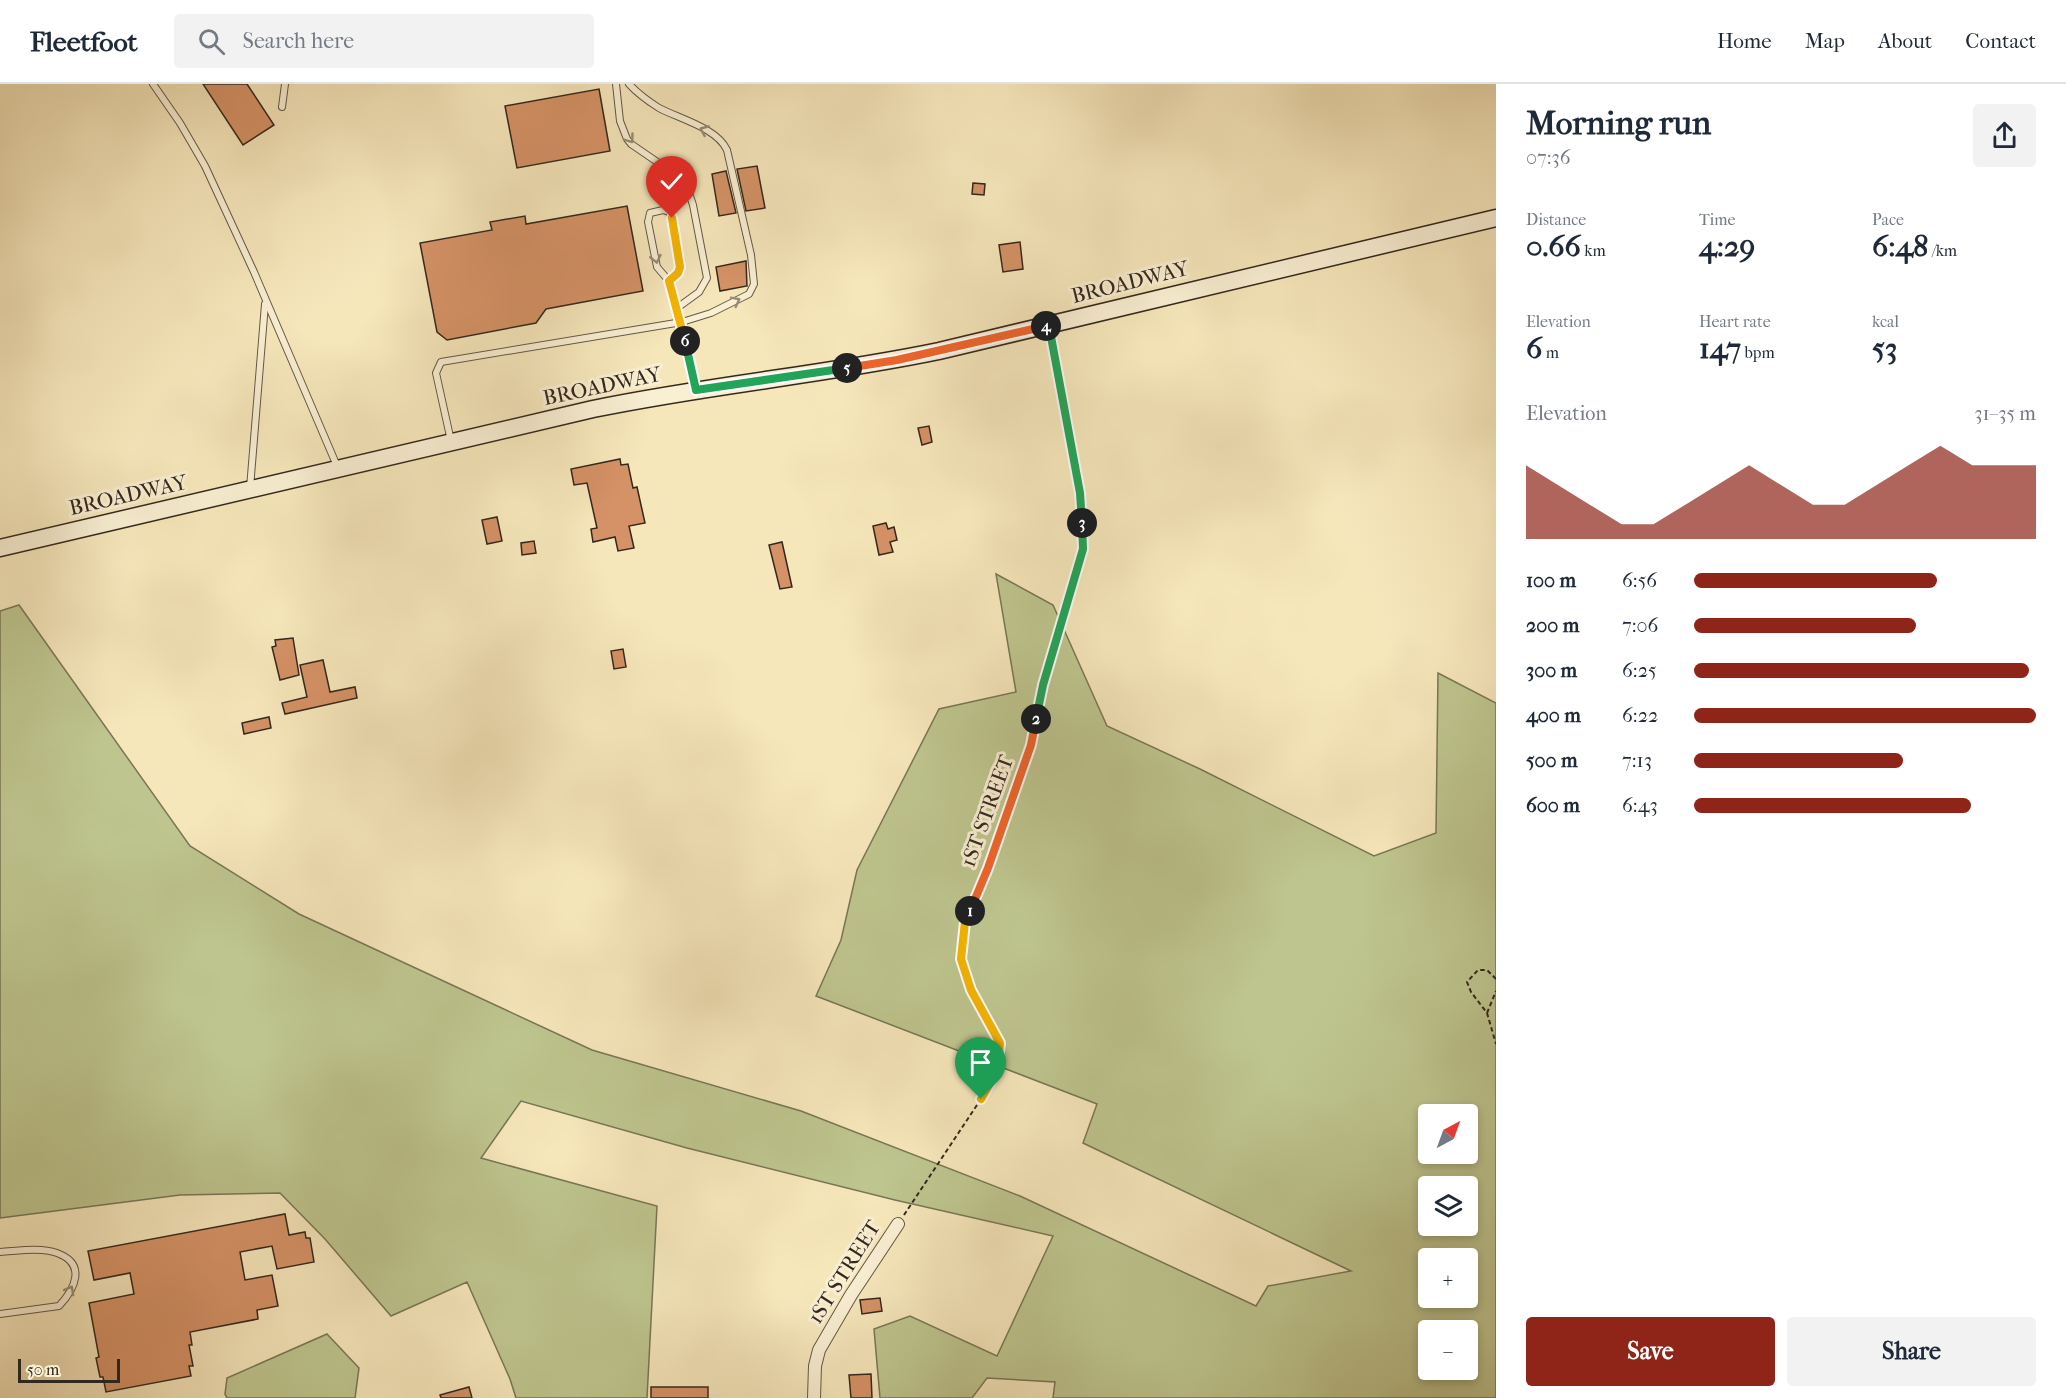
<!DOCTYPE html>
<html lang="en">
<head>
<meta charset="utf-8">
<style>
  body { margin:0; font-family:"IM FELL French Canon",serif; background:#f2f2f3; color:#1f2937; height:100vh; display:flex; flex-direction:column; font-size:22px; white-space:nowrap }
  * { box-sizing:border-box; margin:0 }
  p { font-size:20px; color:#747a83 }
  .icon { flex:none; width:33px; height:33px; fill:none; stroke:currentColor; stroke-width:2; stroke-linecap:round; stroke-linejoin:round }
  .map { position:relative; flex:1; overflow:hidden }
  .panel { display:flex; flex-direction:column; background:#fff; width:570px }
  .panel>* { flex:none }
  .needle { width:39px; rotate:41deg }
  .buttons { position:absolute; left:1418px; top:1020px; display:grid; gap:12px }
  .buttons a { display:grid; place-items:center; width:60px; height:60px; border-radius:6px; background:#fff; box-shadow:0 3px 9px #0003; font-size:30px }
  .scale { position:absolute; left:18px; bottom:15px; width:102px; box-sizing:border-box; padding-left:6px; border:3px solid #33281d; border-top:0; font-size:16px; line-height:21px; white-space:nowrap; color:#33281d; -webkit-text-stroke:4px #f9efd3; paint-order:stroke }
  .pin { position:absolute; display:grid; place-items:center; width:51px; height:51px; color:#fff; margin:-62px -26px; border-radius:50% 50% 50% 0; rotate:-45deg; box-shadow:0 0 6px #0007 }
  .pin .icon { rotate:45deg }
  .km { position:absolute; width:30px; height:30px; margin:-15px; border-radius:50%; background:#222; color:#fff; font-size:16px; line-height:30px; text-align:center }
  .round { display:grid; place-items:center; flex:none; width:63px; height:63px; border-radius:6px; background:#f2f2f3 }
  .overview { display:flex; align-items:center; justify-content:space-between; height:102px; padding:0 30px }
  h1 { font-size:33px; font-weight:800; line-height:45px }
  .stats { display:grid; grid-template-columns:repeat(3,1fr); gap:9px; height:102px; padding:6px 30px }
  .stats div { display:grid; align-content:center }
  .stats b { font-size:30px; font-weight:800 }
  .stats small { font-size:16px; font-weight:400 }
  .stats p { font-size:16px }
  .chart { height:168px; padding:12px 30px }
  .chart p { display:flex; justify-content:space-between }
  .chart svg { width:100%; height:108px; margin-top:6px; fill:#8f2418; opacity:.7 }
  .cta { display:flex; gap:12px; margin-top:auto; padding:12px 30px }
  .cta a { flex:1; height:69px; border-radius:6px; background:#8f2418; color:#fff; font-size:24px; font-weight:800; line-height:69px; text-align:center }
  .cta a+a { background:#f2f2f3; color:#1f2937 }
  ul { padding:0 30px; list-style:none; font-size:20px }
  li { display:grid; grid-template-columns:96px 72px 1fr; align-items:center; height:45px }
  li i { height:15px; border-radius:8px; background:#8f2418 }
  header { display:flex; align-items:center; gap:36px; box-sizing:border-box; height:84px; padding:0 30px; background:#fff; border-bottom:2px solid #e0e1e3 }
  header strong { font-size:28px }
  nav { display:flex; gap:33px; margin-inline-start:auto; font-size:21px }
  .search { width:420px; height:54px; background:#f2f2f3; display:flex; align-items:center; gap:15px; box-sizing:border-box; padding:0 21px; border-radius:6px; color:#747a83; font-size:22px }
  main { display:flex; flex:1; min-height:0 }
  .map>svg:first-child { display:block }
  .green { fill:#bec58e; stroke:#787656; stroke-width:1.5; fill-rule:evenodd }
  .building { fill:#d59266; stroke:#33281d; stroke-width:1.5 }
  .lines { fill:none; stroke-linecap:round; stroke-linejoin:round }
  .lane-casing { stroke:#645844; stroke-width:8 }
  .street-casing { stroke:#645844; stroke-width:14 }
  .secondary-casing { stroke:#33281d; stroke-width:19 }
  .path { stroke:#33281d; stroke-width:2; stroke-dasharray:4.5 3; stroke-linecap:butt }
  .lane { stroke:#f9efd3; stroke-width:6 }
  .street { stroke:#f9efd3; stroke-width:12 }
  .secondary { stroke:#f9efd3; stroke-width:16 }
  .oneway { stroke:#968c78 }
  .split-1-casing { stroke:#fff; stroke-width:12 }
  .split-2-casing { stroke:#fff; stroke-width:12 }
  .split-3-casing { stroke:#fff; stroke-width:12 }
  .split-4-casing { stroke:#fff; stroke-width:12 }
  .split-5-casing { stroke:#fff; stroke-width:12 }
  .split-6-casing { stroke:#fff; stroke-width:12 }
  .split-7-casing { stroke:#fff; stroke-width:12 }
  .split-1 { stroke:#f5b400; stroke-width:8 }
  .split-2 { stroke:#f0652b; stroke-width:8 }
  .split-3 { stroke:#22a559; stroke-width:8 }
  .split-4 { stroke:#22a559; stroke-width:8 }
  .split-5 { stroke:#f0652b; stroke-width:8 }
  .split-6 { stroke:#22a559; stroke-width:8 }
  .split-7 { stroke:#f5b400; stroke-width:8 }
  .labels { text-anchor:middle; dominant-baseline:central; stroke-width:6; stroke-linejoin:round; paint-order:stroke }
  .street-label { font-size:21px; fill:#33281d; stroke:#f9efd3 }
</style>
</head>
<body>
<header>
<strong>Fleetfoot</strong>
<div class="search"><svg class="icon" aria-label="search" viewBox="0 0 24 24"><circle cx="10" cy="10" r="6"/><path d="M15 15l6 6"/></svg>Search here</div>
<nav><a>Home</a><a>Map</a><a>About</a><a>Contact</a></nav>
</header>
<main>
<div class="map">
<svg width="1496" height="1314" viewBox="0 0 1496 1314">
  <rect width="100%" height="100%" fill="#f6e7bb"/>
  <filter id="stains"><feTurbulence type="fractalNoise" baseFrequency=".00333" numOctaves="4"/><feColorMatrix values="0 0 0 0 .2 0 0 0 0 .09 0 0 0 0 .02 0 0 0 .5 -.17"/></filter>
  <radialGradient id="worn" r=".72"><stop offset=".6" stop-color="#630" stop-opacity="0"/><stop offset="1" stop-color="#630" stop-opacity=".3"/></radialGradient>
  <g class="green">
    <path d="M 996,490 L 1053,521 L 1107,642 L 1200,685 L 1374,772 L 1436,749 L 1438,589 L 1496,619 L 1496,1314 L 1053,1314 L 1055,1298 L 987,1294 L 972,1314 L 880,1314 L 874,1245 L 910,1232 L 997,1272 L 1053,1152 L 895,1116 L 687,1064 L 521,1017 L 481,1074 L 657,1122 L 647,1314 L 516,1314 L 510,1295 L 467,1198 L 391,1232 L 325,1155 L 280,1109 L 180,1111 L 0,1134 L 0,527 L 19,521 L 190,762 L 299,830 L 592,966 L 801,1027 L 1020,1112 L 1256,1222 L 1268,1202 L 1351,1187 L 1083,1059 L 1097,1020 L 816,912 L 841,856 L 857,786 L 939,625 L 1016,608 ZM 1467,1030 L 1467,1070 L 1428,1070 L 1428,1030 ZM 1467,1102 L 1467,1142 L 1428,1142 L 1428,1102 ZM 1428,1174 L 1467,1174 L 1467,1214 L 1428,1214 ZM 1428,1246 L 1467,1246 L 1467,1286 L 1428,1286 Z"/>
    <path d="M 327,1250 L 359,1284 L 355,1314 L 227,1314 L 225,1310 L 227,1294 Z"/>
  </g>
  <g class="building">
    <path d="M 203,0 L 247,0 L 274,41 L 243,61 Z"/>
    <path d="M 599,5 L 610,67 L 517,84 L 505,22 Z"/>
    <path d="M 757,82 L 765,124 L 746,127 L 737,85 Z"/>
    <path d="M 726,87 L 736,129 L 719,132 L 712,90 Z"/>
    <path d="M 973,99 L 985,100 L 984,111 L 972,110 Z"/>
    <path d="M 627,122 L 643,207 L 546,225 L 536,239 L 447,256 L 437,248 L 420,159 L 492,146 L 490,138 L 525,132 L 526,140 Z"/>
    <path d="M 1020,158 L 1023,185 L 1003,188 L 999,161 Z"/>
    <path d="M 746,177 L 747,202 L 720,207 L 716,183 Z"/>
    <path d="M 929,342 L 932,358 L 922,361 L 918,344 Z"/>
    <path d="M 620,375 L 621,381 L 628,380 L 633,404 L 637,403 L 645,439 L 629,442 L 634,464 L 618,467 L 615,453 L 593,458 L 591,445 L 597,444 L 587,399 L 574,401 L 571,385 Z"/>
    <path d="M 497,433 L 502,457 L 487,460 L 482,436 Z"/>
    <path d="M 886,439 L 888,445 L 894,443 L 897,456 L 890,458 L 893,468 L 879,471 L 873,442 Z"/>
    <path d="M 534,457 L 536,469 L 522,471 L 521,459 Z"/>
    <path d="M 782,458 L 792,503 L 780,505 L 769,461 Z"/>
    <path d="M 293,554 L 299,591 L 280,596 L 272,563 L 276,562 L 275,556 Z"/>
    <path d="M 623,565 L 626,583 L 614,585 L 611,567 Z"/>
    <path d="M 323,576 L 330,608 L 355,603 L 357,614 L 285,630 L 282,619 L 307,613 L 300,581 Z"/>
    <path d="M 269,633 L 271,644 L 244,650 L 242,639 Z"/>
    <path d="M 285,1130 L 289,1151 L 305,1148 L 306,1154 L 310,1154 L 314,1178 L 277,1185 L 272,1162 L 240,1168 L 245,1196 L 272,1191 L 278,1222 L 257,1226 L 258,1235 L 190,1248 L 192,1261 L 189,1261 L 193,1282 L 189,1282 L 191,1292 L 106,1308 L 103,1293 L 100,1293 L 96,1274 L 99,1273 L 89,1219 L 134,1210 L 130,1189 L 94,1196 L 88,1167 Z"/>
    <path d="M 880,1214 L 882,1227 L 862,1230 L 860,1216 Z"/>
    <path d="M 871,1290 L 872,1314 L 851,1314 L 849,1291 Z"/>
    <path d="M 469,1303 L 472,1314 L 441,1314 L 440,1311 Z"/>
    <rect x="651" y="1303" width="57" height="11"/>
  </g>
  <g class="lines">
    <defs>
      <g id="lane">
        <path d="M 153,0 L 180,39 L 205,82 L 254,188 L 337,382"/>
        <path d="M 616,0 L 620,37 L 627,55 L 631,60 L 685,97 L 693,121 L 707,194 L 699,208 L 677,224"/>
        <path d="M 282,23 L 285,0"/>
        <path d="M 669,197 L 678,189 L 680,183 L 672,134 L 669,128 L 663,126 L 650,129 L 648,138 L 657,183 L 669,197 L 682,238 L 696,305"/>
        <path d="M 451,357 L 436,289 L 441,278 L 682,238 L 711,229 L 749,210 L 754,200 L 751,171 L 727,66 C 717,44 680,35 659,24 C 648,17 638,10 629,0"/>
        <path d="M 250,404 L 265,220"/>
        <path d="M 0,1168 C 18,1167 40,1163 57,1169 C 87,1180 75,1205 59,1222 L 0,1230"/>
      </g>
      <path id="street" d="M 814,1314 L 815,1282 L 819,1266 L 851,1211 L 898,1140"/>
      <path id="secondary" d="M 0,464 L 593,325 C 708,301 824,291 939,267 L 1496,134"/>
    </defs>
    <use href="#lane" class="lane-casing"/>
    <use href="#street" class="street-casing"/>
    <use href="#secondary" class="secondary-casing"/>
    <g class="path">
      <path d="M 1496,895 L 1487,886 L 1478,886 L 1467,898 L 1471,908 L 1487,929 L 1496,960"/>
      <path d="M 1487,929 L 1496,907"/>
      <path d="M 904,1131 L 981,1015 L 997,987 L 1000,959 L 971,906 L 961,875 L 965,839 L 988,784 L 1031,661 L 1043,601 L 1083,465 L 1080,409 L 1051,256"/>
    </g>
    <use href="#lane" class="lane"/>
    <use href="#street" class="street"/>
    <use href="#secondary" class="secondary"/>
  </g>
  <defs><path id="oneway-chevron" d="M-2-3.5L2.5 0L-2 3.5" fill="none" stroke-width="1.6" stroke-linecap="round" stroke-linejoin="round" transform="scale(1.5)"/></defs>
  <g class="oneway">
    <use href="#oneway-chevron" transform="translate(704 46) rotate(-156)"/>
    <use href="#oneway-chevron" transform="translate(630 55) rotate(54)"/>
    <use href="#oneway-chevron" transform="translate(656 175) rotate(77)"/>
    <use href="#oneway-chevron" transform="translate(736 217) rotate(-27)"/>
    <use href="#oneway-chevron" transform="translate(70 1206) rotate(-61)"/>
  </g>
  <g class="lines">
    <defs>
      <path id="split-1" d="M 970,827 L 965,838 L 961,875 L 971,906 L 1000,959 L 997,987 L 981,1015"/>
      <path id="split-2" d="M 970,827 L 988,784 L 1031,661 L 1036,635"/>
      <path id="split-3" d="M 1036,635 L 1043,601 L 1083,465 L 1082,439"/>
      <path id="split-4" d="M 1046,242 L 1049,242 L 1080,409 L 1082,439"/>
      <path id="split-5" d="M 847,284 L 897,276 L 1046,242"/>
      <path id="split-6" d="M 685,257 L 696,306 L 847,284"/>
      <path id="split-7" d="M 672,134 L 680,183 L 678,189 L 669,197 L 685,257"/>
    </defs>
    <use href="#split-1" class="split-1-casing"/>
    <use href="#split-2" class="split-2-casing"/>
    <use href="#split-3" class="split-3-casing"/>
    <use href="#split-4" class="split-4-casing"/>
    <use href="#split-5" class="split-5-casing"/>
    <use href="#split-6" class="split-6-casing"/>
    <use href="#split-7" class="split-7-casing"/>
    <use href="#split-1" class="split-1"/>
    <use href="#split-2" class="split-2"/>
    <use href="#split-3" class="split-3"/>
    <use href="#split-4" class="split-4"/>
    <use href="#split-5" class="split-5"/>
    <use href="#split-6" class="split-6"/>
    <use href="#split-7" class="split-7"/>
  </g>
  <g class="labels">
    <g class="street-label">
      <text transform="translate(1130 198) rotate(-14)">BROADWAY</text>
      <text transform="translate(602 302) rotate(-12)">BROADWAY</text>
      <text transform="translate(128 411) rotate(-13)">BROADWAY</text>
      <text transform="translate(987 727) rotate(-70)">1ST STREET</text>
      <text transform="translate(844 1188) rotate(-58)">1ST STREET</text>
    </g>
  </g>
  <rect width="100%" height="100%" filter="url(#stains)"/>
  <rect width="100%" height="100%" fill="url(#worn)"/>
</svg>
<div class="buttons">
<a><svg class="needle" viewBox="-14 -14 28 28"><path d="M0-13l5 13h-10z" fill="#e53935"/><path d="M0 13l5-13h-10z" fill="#747a83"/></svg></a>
<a><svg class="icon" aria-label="layers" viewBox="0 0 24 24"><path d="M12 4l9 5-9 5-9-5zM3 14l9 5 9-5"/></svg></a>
<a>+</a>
<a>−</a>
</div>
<div class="scale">50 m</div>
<div class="pin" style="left:981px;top:1015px;background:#1e9e55"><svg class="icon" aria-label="arrive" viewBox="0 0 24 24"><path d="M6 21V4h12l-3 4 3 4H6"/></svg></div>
<div class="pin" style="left:672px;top:134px;background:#d93025"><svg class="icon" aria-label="check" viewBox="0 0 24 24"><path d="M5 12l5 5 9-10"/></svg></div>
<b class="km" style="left:970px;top:827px">1</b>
<b class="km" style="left:1036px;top:635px">2</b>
<b class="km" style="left:1082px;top:439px">3</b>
<b class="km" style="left:1046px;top:242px">4</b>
<b class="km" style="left:847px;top:284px">5</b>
<b class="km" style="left:685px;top:257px">6</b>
</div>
<section class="panel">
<div class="overview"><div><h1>Morning run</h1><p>07:36</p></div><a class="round"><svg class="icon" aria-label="share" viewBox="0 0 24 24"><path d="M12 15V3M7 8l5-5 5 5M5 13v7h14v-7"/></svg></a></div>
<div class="stats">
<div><p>Distance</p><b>0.66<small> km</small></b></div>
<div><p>Time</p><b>4:29</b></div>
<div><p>Pace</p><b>6:48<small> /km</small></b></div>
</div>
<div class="stats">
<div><p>Elevation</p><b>6<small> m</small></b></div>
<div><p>Heart rate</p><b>147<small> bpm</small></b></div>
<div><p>kcal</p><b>53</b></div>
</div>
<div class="chart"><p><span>Elevation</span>31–35 m</p>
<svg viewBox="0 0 160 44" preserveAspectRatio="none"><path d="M0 44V14L10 22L20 30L30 38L40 38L50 30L60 22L70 14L80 22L90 30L100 30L110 22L120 14L130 6L140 14L150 14L160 14V44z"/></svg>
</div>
<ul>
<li><b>100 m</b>6:56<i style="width:71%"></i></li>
<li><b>200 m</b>7:06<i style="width:65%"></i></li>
<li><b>300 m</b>6:25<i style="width:98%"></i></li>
<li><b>400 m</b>6:22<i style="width:100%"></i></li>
<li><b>500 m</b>7:13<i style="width:61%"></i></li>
<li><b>600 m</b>6:43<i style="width:81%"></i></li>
</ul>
<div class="cta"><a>Save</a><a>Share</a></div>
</section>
</main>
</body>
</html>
